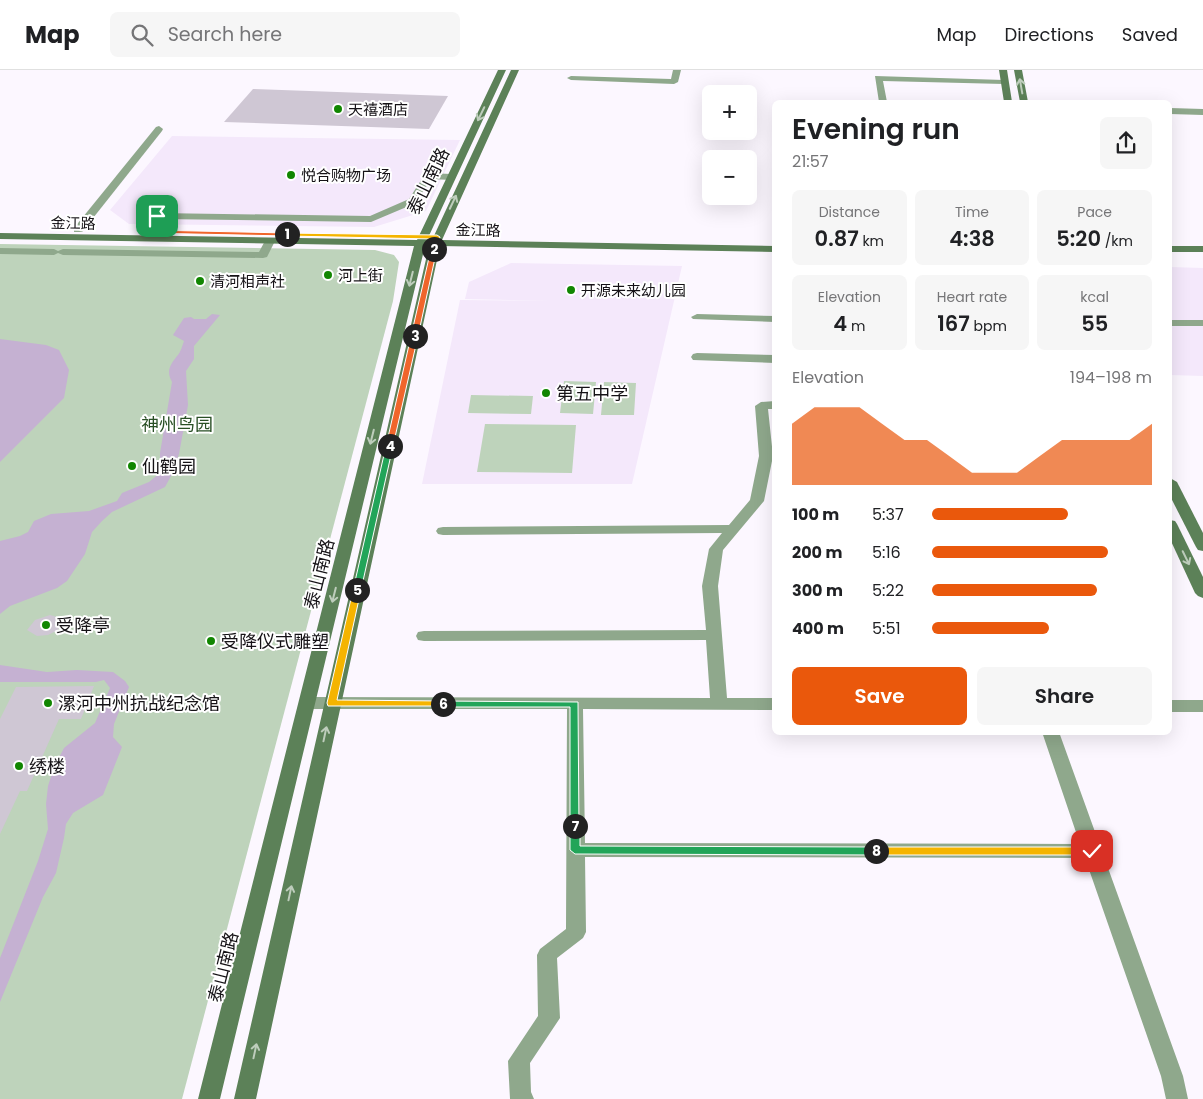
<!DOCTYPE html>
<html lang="en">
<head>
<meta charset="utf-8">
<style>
  body { margin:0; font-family:Poppins,"Noto Sans SC",sans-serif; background:#f6f6f6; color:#202124; height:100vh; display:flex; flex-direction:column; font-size:19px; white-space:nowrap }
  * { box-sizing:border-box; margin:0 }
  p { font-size:16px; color:#757577 }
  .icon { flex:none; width:28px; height:28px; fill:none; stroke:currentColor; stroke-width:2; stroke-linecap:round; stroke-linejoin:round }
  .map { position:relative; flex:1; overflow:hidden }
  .details { position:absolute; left:772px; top:30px; width:400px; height:635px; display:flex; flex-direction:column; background:#fff; border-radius:8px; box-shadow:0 5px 20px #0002 }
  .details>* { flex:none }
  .controls { position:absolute; left:702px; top:15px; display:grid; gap:10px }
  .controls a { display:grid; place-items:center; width:55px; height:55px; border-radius:8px; background:#fff; box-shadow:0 5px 20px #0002; font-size:25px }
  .pin { position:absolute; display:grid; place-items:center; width:42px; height:42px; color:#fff; margin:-21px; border-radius:10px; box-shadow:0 2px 8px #0006 }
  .km { position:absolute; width:25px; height:25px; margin:-12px; border-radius:50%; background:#222; color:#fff; font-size:14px; line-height:25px; text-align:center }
  .round { display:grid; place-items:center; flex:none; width:52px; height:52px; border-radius:8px; background:#f6f6f6 }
  .head { display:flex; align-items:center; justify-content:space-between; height:85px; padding:0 20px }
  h1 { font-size:28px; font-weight:600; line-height:38px }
  .metrics { display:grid; grid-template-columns:repeat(3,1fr); gap:8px; height:85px; padding:5px 20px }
  .metrics div { display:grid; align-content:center; border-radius:8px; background:#f6f6f6; text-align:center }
  .metrics b { font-size:21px; font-weight:600 }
  .metrics small { font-size:14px; font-weight:400 }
  .metrics p { font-size:14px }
  .chart { height:140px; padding:10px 20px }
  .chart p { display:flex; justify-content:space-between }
  .chart svg { width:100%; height:90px; margin-top:5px; fill:#ea580c; opacity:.7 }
  .cta { display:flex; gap:10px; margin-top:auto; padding:10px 20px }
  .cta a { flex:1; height:58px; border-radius:8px; background:#ea580c; color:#fff; font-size:20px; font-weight:600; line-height:58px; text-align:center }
  .cta a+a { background:#f6f6f6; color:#202124 }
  ul { padding:0 20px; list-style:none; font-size:16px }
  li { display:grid; grid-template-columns:80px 60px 1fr; align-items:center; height:38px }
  li i { height:12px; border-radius:6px; background:#ea580c }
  header { display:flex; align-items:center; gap:30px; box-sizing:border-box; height:70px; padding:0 25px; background:#fff; border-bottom:1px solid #e0e0e0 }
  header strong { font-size:24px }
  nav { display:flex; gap:28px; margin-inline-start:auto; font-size:18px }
  .search { width:350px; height:45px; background:#f6f6f6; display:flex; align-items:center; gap:12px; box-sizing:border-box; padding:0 18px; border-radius:8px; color:#757577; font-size:19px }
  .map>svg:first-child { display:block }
  .built { fill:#f4e8fb }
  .green { fill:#bed3bb }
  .water { fill:#c5b1d2 }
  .building { fill:#cfc7d4 }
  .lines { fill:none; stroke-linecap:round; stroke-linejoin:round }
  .street { fill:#8fa88c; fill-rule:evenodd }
  .secondary { fill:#5c8158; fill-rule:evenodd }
  .oneway { stroke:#becdbc }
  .split-1 { fill:#f0652b; stroke:#fff }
  .split-2 { fill:#f5b400; stroke:#fff }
  .split-3 { fill:#f0652b; stroke:#fff }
  .split-4 { fill:#f0652b; stroke:#fff }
  .split-5 { fill:#22a559; stroke:#fff }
  .split-6 { fill:#f5b400; stroke:#fff }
  .split-7 { fill:#22a559; stroke:#fff }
  .split-8 { fill:#22a559; stroke:#fff }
  .split-9 { fill:#f5b400; stroke:#fff }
  .poi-dot { fill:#118601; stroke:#fff; stroke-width:2 }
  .labels { text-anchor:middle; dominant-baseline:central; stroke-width:4; stroke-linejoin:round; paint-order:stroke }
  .far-poi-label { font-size:15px; fill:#151216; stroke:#fff; text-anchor:start }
  .far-street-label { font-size:15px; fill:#151216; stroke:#fff }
  .street-label { font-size:18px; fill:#151216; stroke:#fff }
  .poi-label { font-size:18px; fill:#151216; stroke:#fff; text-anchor:start }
  .park-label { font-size:18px; fill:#294f25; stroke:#fff }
</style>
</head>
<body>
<header>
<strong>Map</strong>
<div class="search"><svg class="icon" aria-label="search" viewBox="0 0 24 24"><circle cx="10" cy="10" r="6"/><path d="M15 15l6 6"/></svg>Search here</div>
<nav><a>Map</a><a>Directions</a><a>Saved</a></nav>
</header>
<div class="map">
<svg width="1203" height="1029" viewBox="0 0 1203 1029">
  <rect width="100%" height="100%" fill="#fcf7ff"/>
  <g class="built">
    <path d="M 172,66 L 460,70 L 426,141 L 374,157 L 129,154 L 110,140 Z"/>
    <path d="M 511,193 L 682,196 L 632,414 L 422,414 L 460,230 L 551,231 L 465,229 L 469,212 Z"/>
    <path d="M 1170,197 L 1203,198 L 1203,306 L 1170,305 Z"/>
  </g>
  <g class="green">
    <path d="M 0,174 L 375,180 L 394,185 L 399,192 L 393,231 L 182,1029 L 0,1029 Z"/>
    <path d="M 564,311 L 596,312 L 593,344 L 560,343 Z"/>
    <path d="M 604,312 L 636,313 L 634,345 L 601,345 Z"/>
    <path d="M 471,325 L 533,326 L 531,344 L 468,343 Z"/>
    <path d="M 485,354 L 576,355 L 572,403 L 477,402 Z"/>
  </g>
  <g class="water">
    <path d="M 212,244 L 220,245 L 194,276 L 194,289 L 186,301 L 188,335 L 179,384 L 171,406 L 165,417 L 112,442 L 102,451 L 92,462 L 85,484 L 67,511 L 57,518 L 10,536 L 0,544 L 0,471 L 20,466 L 28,462 L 34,451 L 51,444 L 89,441 L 117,431 L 122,423 L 149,412 L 160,403 L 160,383 L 172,312 C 166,301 170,295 177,286 C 181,282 182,276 184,271 L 173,265 L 184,248 L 191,247 L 194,249 L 206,249 Z"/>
    <path d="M 0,269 L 46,275 L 59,280 L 69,300 L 64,328 L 0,392 Z"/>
    <path d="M 0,595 L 47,602 L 77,600 L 113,602 L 125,611 L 129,617 L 114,654 L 113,667 L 122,677 L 103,725 L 73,743 L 66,754 L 64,768 L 56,803 L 43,827 L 0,932 L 0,888 L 38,791 L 48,759 L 46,734 L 48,716 L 54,697 L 64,678 L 95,653 L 110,618 L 104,610 L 96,612 L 0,612 Z"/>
  </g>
  <g class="building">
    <path d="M 253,19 L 448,26 L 429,59 L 224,52 Z"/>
    <path d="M 50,545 L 64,549 L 58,560 L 48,565 L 37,566 L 27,560 L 35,550 Z"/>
    <path d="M 94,616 L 81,649 L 59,649 L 27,721 L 20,721 L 0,764 L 0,649 L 16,617 Z"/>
  </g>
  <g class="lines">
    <g class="street">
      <path d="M 673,0 L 681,0 L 678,12 L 674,14 L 571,10 L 567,8 L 571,6 L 671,9 Z"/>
      <path d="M 875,6 L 1004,10 L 1008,12 L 1004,14 L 883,11 L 887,32 L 879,32 Z"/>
      <path d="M 1170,38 L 1203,39 L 1203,45 L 1170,44 Z"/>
      <path d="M 159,56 L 163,59 L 162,61 L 82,162 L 74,162 L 74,158 L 156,57 Z"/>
      <path d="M 428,103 L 451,104 L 456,107 L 451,110 L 431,109 L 416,133 L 371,152 L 160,149 L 150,163 L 142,163 L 141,161 L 154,144 L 157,143 L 370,146 L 409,129 L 425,104 Z"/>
      <path d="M 270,168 L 275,171 L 267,187 L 263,188 L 63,185 L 58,183 L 54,185 L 0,184 L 0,178 L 54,179 L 58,181 L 63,179 L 259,182 L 266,169 Z"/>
      <path d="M 697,244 L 775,246 L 775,252 L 693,249 L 691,247 Z"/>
      <path d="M 1170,250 L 1203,250 L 1203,256 L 1171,256 Z"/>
      <path d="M 697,283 L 775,285 L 775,293 L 693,290 L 691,287 L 693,284 Z"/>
      <path d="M 775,331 L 775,339 L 768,339 L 773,386 L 764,431 L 723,480 L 718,516 L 727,628 L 775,628 L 775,640 L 583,639 L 585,773 L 1080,774 L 1042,662 L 1059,662 L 1183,1006 L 1188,1029 L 1166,1029 L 1161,1006 L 1085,788 L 585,787 L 586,862 L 583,868 L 557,888 L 560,948 L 530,993 L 531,1022 L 534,1029 L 510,1029 L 508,991 L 538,946 L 537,885 L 540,879 L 566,859 L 567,639 L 307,639 L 301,637 L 299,633 L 301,629 L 307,627 L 710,628 L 706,570 L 424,571 L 418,570 L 416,566 L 418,562 L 424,561 L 706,560 L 702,516 L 709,479 L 722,463 L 443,465 L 438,464 L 436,461 L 438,458 L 443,457 L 729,455 L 750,430 L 759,386 L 755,336 L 761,332 Z"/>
      <rect x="1170" y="630" width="33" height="12"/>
    </g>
    <g class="secondary">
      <path d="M 498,0 L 506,0 L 427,170 L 432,170 L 511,0 L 519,0 L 442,170 L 775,176 L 775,182 L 440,176 L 256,1029 L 234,1029 L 429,176 L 425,176 L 220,1029 L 198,1029 L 414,176 L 0,169 L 0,163 L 417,170 Z"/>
      <path d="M 999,0 L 1007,0 L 1012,32 L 1004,32 Z"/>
      <path d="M 1014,0 L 1022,0 L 1028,32 L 1020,32 Z"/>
      <rect x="1170" y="176" width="33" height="6"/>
      <path d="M 1170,408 L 1177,412 L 1203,463 L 1203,481 L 1198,480 L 1196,477 L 1170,426 Z"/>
      <path d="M 1170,450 L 1175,451 L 1177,454 L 1203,507 L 1203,528 L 1198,526 L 1195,523 L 1170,469 Z"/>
    </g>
  </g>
  <defs><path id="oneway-shaft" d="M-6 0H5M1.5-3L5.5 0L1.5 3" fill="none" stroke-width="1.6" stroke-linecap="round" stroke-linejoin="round" transform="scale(1.25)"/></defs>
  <g class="oneway">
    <use href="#oneway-shaft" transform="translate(1021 16) rotate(-100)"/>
    <use href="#oneway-shaft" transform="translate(481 44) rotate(116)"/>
    <use href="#oneway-shaft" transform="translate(453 132) rotate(-65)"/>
    <use href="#oneway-shaft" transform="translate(411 209) rotate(104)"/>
    <use href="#oneway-shaft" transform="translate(372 367) rotate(104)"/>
    <use href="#oneway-shaft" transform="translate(1186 488) rotate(64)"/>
    <use href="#oneway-shaft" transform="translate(334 525) rotate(104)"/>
    <use href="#oneway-shaft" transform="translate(325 664) rotate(-78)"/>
    <use href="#oneway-shaft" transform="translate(290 823) rotate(-78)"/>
    <use href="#oneway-shaft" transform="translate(255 981) rotate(-78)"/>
  </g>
  <path class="split-1" d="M 155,145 L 160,146 L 150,160 L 287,163 L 289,164 L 287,166 L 144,163 Z"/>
  <path class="split-2" d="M 285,163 L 437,165 L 440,167 L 437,179 L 434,181 L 431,179 L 434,169 L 287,166 Z"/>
  <path class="split-3" d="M 434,177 L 437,179 L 418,266 L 415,268 L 411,266 L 431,179 Z"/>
  <path class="split-4" d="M 415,264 L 418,266 L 393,376 L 390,378 L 386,376 L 411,266 Z"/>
  <path class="split-5" d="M 390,374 L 393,376 L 361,520 L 357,522 L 353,520 L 386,376 Z"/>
  <path class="split-6" d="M 357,517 L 361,520 L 337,630 L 443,631 L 447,634 L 446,636 L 328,636 L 327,633 L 353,520 Z"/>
  <path class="split-7" d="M 439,631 L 578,632 L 579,759 L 572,759 L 570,756 L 570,637 L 443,637 L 438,634 Z"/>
  <path class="split-8" d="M 575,753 L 580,756 L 580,776 L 876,777 L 881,781 L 876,785 L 575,784 L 570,780 L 570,756 Z"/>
  <path class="split-9" d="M 876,777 L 1092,777 L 1097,781 L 1092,785 L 876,785 L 871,781 Z"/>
  <g class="poi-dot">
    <circle cx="338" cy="39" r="5"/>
    <circle cx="291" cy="105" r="5"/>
    <circle cx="328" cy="205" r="5"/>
    <circle cx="200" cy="211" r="5"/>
    <circle cx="571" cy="220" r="5"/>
    <circle cx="546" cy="323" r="5"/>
    <circle cx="132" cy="396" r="5"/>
    <circle cx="46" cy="555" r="5"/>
    <circle cx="211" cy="571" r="5"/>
    <circle cx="48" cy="633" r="5"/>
    <circle cx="19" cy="696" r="5"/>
  </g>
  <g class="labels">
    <g class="far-poi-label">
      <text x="348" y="39">天禧酒店</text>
      <text x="301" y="105">悦合购物广场</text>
      <text x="338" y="205">河上街</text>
      <text x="210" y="211">清河相声社</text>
      <text x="581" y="220">开源未来幼儿园</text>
    </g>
    <g class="far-street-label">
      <text transform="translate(73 153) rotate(1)">金江路</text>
      <text transform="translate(478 160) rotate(1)">金江路</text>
    </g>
    <g class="street-label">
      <text transform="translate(428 111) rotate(-64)">泰山南路</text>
      <text transform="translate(319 504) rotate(-76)">泰山南路</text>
      <text transform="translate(223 897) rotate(-76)">泰山南路</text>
    </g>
    <g class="poi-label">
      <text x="556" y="323">第五中学</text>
      <text x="142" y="396">仙鹤园</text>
      <text x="56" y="555">受降亭</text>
      <text x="221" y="571">受降仪式雕塑</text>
      <text x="58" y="633">漯河中州抗战纪念馆</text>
      <text x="29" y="696">绣楼</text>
    </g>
    <g class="park-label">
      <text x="177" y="354">神州鸟园</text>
    </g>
  </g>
</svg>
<div class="controls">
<a>+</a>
<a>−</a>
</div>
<div class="pin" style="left:157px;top:146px;background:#1e9e55"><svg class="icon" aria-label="arrive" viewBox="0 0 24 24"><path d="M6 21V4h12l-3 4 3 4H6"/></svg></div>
<div class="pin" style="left:1092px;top:781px;background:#d93025"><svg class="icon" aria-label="check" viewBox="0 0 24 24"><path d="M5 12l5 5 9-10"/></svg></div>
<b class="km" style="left:287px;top:164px">1</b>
<b class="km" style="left:434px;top:179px">2</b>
<b class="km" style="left:415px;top:266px">3</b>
<b class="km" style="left:390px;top:376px">4</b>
<b class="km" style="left:357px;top:520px">5</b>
<b class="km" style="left:443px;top:634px">6</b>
<b class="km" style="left:575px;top:756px">7</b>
<b class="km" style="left:876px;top:781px">8</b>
<section class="details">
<div class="head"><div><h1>Evening run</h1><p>21:57</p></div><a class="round"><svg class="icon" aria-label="share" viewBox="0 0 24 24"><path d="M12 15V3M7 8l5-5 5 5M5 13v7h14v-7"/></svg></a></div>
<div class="metrics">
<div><p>Distance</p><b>0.87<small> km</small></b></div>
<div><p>Time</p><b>4:38</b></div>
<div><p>Pace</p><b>5:20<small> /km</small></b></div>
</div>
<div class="metrics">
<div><p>Elevation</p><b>4<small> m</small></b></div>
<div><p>Heart rate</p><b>167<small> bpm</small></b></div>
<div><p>kcal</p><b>55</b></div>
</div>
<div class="chart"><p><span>Elevation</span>194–198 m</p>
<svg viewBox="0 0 160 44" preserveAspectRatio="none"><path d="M0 44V14L10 6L20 6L30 6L40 14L50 22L60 22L70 30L80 38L90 38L100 38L110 30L120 22L130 22L140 22L150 22L160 14V44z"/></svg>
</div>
<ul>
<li><b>100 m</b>5:37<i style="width:62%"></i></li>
<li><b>200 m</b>5:16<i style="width:80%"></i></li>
<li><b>300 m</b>5:22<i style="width:75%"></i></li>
<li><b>400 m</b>5:51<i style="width:53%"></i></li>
</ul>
<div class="cta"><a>Save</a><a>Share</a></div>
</section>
</div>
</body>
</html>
